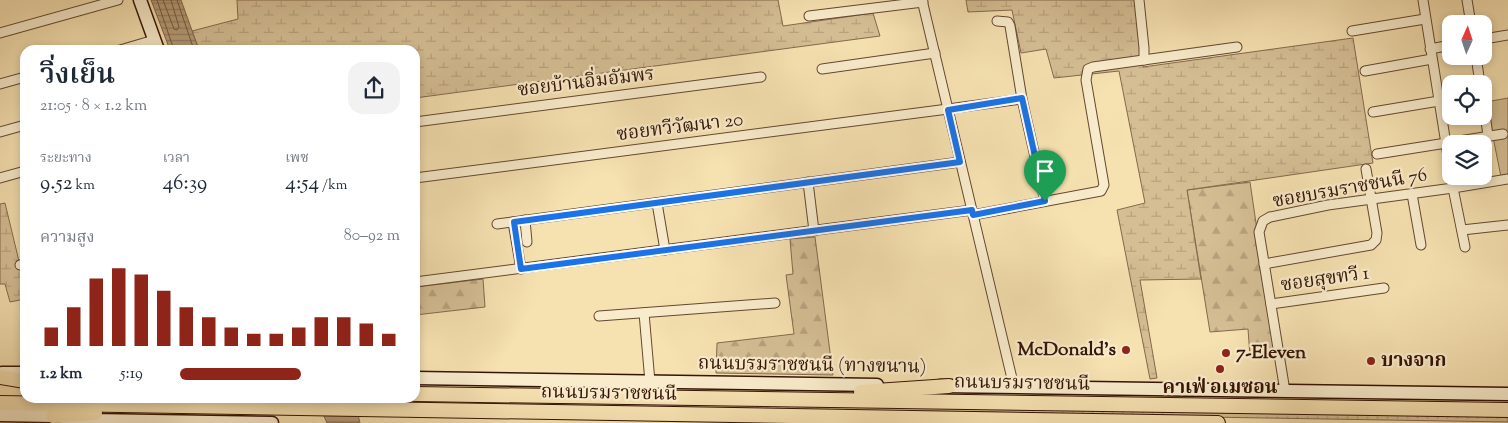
<!DOCTYPE html>
<html lang="th">
<head>
<meta charset="utf-8">
<style>
  body { margin:0; font-family:"Sorts Mill Goudy","Noto Serif Thai",serif; background:#f2f2f3; color:#1f2937; height:100vh; display:flex; flex-direction:column; font-size:19px; white-space:nowrap }
  * { box-sizing:border-box; margin:0 }
  p { font-size:16px; color:#747a83 }
  .icon { flex:none; width:28px; height:28px; fill:none; stroke:currentColor; stroke-width:2; stroke-linecap:round; stroke-linejoin:round }
  .map { position:relative; flex:1; overflow:hidden }
  .drawer { position:absolute; left:20px; top:45px; width:400px; height:358px; display:flex; flex-direction:column; background:#fff; border-radius:15px; box-shadow:0 2px 8px #0003 }
  .drawer>* { flex:none }
  .needle { width:32px; rotate:3deg }
  .tools { position:absolute; left:1442px; top:15px; display:grid; gap:10px }
  .tools a { display:grid; place-items:center; width:50px; height:50px; border-radius:10px; background:#fff; box-shadow:0 2px 8px #0003; font-size:25px }
  .pin { position:absolute; display:grid; place-items:center; width:42px; height:42px; color:#fff; margin:-51px -21px; border-radius:50% 50% 50% 0; rotate:-45deg; box-shadow:0 0 5px #0007 }
  .pin .icon { rotate:45deg }
  .round { display:grid; place-items:center; flex:none; width:52px; height:52px; border-radius:15px; background:#f2f2f3 }
  .overview { display:flex; align-items:center; justify-content:space-between; height:85px; padding:0 20px }
  h1 { font-size:28px; font-weight:600; line-height:38px }
  .stats { display:grid; grid-template-columns:repeat(3,1fr); gap:8px; height:85px; padding:5px 20px }
  .stats div { display:grid; align-content:center }
  .stats b { font-size:21px; font-weight:600 }
  .stats small { font-size:14px; font-weight:400 }
  .stats p { font-size:14px }
  .chart { height:140px; padding:10px 20px }
  .chart p { display:flex; justify-content:space-between }
  .chart svg { width:100%; height:90px; margin-top:5px; stroke:#8f2418; stroke-width:6 }
  ul { padding:0 20px; list-style:none; font-size:16px }
  li { display:grid; grid-template-columns:80px 60px 1fr; align-items:center; height:38px }
  li i { height:12px; border-radius:6px; background:#8f2418 }
  .map>svg:first-child { display:block }
  .grass { fill:url(#grass-dots); stroke:#84694c }
  .forest { fill:url(#forest-firs); stroke:#84694c }
  .wetland { fill:url(#wetland-marsh); stroke:#84694c }
  .pitch { fill:#d5be94; stroke:#84694c }
  .water { fill:url(#water-rules); stroke:#816549 }
  .lines { fill:none; stroke-linecap:round; stroke-linejoin:round }
  .shore { stroke:#74583e; stroke-width:1 }
  .minor-casing { stroke:#644730; stroke-width:11 }
  .secondary-casing { stroke:#341405; stroke-width:15 }
  .trunk-casing { stroke:#341405; stroke-width:16 }
  .minor { stroke:#f9eccc; stroke-width:9 }
  .secondary { stroke:#f9eccc; stroke-width:12 }
  .trunk { stroke:#f6e1b1; stroke-width:14 }
  .route-casing { stroke:#fff; stroke-width:10 }
  .route { stroke:#1a73e8; stroke-width:6 }
  .poi-dot { fill:#8f2418; stroke:#f9eccc; stroke-width:2 }
  .labels { text-anchor:middle; dominant-baseline:central; stroke-width:4.5; stroke-linejoin:round; paint-order:stroke }
  .street-label { font-size:19px; fill:#341405; stroke:#f9eccc }
  .poi-label { font-size:19px; font-weight:bold; fill:#341405; stroke:#f9eccc; text-anchor:start }
</style>
</head>
<body>
<div class="map">
<svg width="1508" height="423" viewBox="0 0 1508 423">
  <defs>
    <pattern id="grass-dots" width="8" height="8" patternUnits="userSpaceOnUse" patternTransform="scale(1.25)"><rect width="8" height="8" fill="#d5be94"/><path d="M2 2h.1M6 6h.1" fill="none" stroke="#b7a27e" stroke-width="1.8" stroke-linecap="round"/></pattern>
    <pattern id="forest-firs" width="22" height="20" patternUnits="userSpaceOnUse" patternTransform="scale(1.25)"><rect width="22" height="20" fill="#d5be94"/><path d="M5 1l3.5 6h-7zM16 11l3.5 6h-7z" fill="#b7a27e"/></pattern>
    <pattern id="wetland-marsh" width="20" height="14" patternUnits="userSpaceOnUse" patternTransform="scale(1.25)"><rect width="20" height="14" fill="#d5be94"/><path d="M1 5h8M5 5V1M11 12h8M15 12V8" fill="none" stroke="#b7a27e"/></pattern>
    <pattern id="water-rules" width="6" height="5" patternUnits="userSpaceOnUse" patternTransform="scale(1.25)"><rect width="6" height="5" fill="#b49b77"/><path d="M0 2.5h6" fill="none" stroke="#937d60"/></pattern>
  </defs>
  <rect width="100%" height="100%" fill="#f6e1b1"/>
  <filter id="stains"><feTurbulence type="fractalNoise" baseFrequency=".004" numOctaves="4"/><feColorMatrix values="0 0 0 0 .2 0 0 0 0 .09 0 0 0 0 .02 0 0 0 .5 -.17"/></filter>
  <radialGradient id="worn" r=".72"><stop offset=".6" stop-color="#630" stop-opacity="0"/><stop offset="1" stop-color="#630" stop-opacity=".3"/></radialGradient>
  <path class="grass" d="M 415,397 L 1508,414 L 1508,422 L 355,403 L 352,398 Z"/>
  <g class="forest">
    <path d="M 1250,182 L 1275,353 L 1250,356 L 1248,329 L 1210,332 L 1187,190 Z"/>
    <path d="M 815,237 L 833,375 L 716,373 L 717,343 L 794,334 L 786,275 L 793,274 L 790,239 Z"/>
    <path d="M 483,279 L 485,307 L 415,315 L 415,287 Z"/>
  </g>
  <g class="wetland">
    <path d="M 237,0 L 778,0 L 783,26 L 873,13 L 880,36 L 415,98 L 415,50 L 199,50 L 192,31 L 238,19 Z"/>
    <path d="M 966,0 L 1138,0 L 1143,67 L 1353,38 L 1373,163 L 1187,190 L 1201,279 L 1140,280 L 1157,378 L 1150,379 L 1117,210 L 1145,203 L 1119,71 L 1054,78 L 1046,49 L 1021,53 L 1012,10 L 968,12 Z"/>
    <path d="M 5,203 L 25,286 L 25,299 L 10,302 L 5,284 L 0,284 L 0,204 Z"/>
  </g>
  <path class="pitch" d="M 1508,98 L 1508,176 L 1501,177 L 1486,102 Z"/>
  <g class="water">
    <path d="M 151,0 L 181,0 L 199,50 L 170,50 Z"/>
    <path d="M 316,398 L 352,398 L 355,403 L 360,423 L 327,423 Z"/>
  </g>
  <g class="lines">
    <g class="shore">
      <path d="M 157,0 L 174,50"/>
      <path d="M 163,0 L 174,29 L 177,30 L 179,27 L 171,0"/>
      <path d="M 177,0 L 194,50"/>
    </g>
    <defs>
      <g id="minor">
        <path d="M 922,0 L 1014,387"/>
        <path d="M 1139,0 L 1144,48 L 1144,60"/>
        <path d="M 1423,0 L 1451,175"/>
        <path d="M 1467,0 L 1471,24"/>
        <path d="M 809,16 L 923,2"/>
        <path d="M 997,21 L 1008,22 L 1010,26 L 1022,99 L 1045,201"/>
        <path d="M 1352,31 L 1425,19"/>
        <path d="M 0,33 L 118,0"/>
        <path d="M 1484,39 L 1508,35"/>
        <path d="M 1430,49 L 1451,45"/>
        <path d="M 120,50 L 154,40"/>
        <path d="M 1476,56 L 1480,84"/>
        <path d="M 822,69 L 935,53"/>
        <path d="M 1365,71 L 1432,59"/>
        <path d="M 0,84 L 25,77"/>
        <path d="M 1484,106 L 1488,136"/>
        <path d="M 1373,112 L 1439,101"/>
        <path d="M 415,122 L 761,77"/>
        <path d="M 0,132 L 25,125"/>
        <path d="M 1377,154 L 1503,134"/>
        <path d="M 0,178 L 25,171"/>
        <path d="M 415,178 L 948,109 L 1022,99"/>
        <path d="M 808,182 L 814,231"/>
        <path d="M 1412,194 L 1421,245"/>
        <path d="M 657,203 L 665,250"/>
        <path d="M 973,215 L 1101,191 L 1104,185 L 1086,80 L 1088,69 L 1093,67 L 1237,47"/>
        <path d="M 525,220 L 527,242"/>
        <path d="M 513,222 L 521,269"/>
        <path d="M 497,224 L 960,162"/>
        <path d="M 1462,230 L 1508,225"/>
        <path d="M 1465,247 L 1453,188 L 1508,179"/>
        <path d="M 1264,264 L 1371,245 L 1376,240 L 1377,233 L 1366,169"/>
        <path d="M 20,265 L 25,264"/>
        <path d="M 415,282 L 972,210"/>
        <path d="M 1271,304 L 1384,288"/>
        <path d="M 644,313 L 650,382"/>
        <path d="M 599,316 L 775,303"/>
        <path d="M 1285,391 L 1259,232 L 1263,221 L 1270,217 L 1328,205 L 1453,188 L 1451,176"/>
      </g>
      <g id="secondary">
        <path d="M 140,0 L 158,50"/>
        <path d="M 2,373 L 25,373"/>
        <path d="M 415,378 L 877,385"/>
        <path d="M 940,386 L 1508,394"/>
        <path d="M 0,415 L 53,416 L 92,420 L 272,423"/>
      </g>
      <g id="trunk">
        <path d="M 0,377 L 25,381"/>
        <path d="M 861,392 L 949,386"/>
        <path d="M 415,394 L 1508,410"/>
        <path d="M 0,403 L 1218,423"/>
        <path d="M 53,416 L 95,413"/>
      </g>
    </defs>
    <use href="#minor" class="minor-casing"/>
    <use href="#secondary" class="secondary-casing"/>
    <use href="#trunk" class="trunk-casing"/>
    <use href="#minor" class="minor"/>
    <use href="#secondary" class="secondary"/>
    <use href="#trunk" class="trunk"/>
  </g>
  <g class="lines">
    <defs>
      <path id="route" d="M 1022,98 L 1045,201 L 973,215 L 972,210 L 521,269 L 514,222 L 960,162 L 948,110 Z"/>
    </defs>
    <use href="#route" class="route-casing"/>
    <use href="#route" class="route"/>
  </g>
  <g class="poi-dot">
    <circle cx="1126" cy="350" r="5"/>
    <circle cx="1226" cy="353" r="5"/>
    <circle cx="1371" cy="361" r="5"/>
    <circle cx="1220" cy="369" r="5"/>
  </g>
  <g class="labels">
    <g class="street-label">
      <text transform="translate(586 83) rotate(-7)">ซอยบ้านอิ่มอัมพร</text>
      <text transform="translate(680 128) rotate(-7)">ซอยทวีวัฒนา 20</text>
      <text transform="translate(1350 189) rotate(-10)">ซอยบรมราชชนนี 76</text>
      <text transform="translate(1325 280) rotate(-8)">ซอยสุขทวี 1</text>
      <text transform="translate(812 366) rotate(1)">ถนนบรมราชชนนี (ทางขนาน)</text>
      <text transform="translate(1022 384) rotate(1)">ถนนบรมราชชนนี</text>
      <text transform="translate(609 394) rotate(1)">ถนนบรมราชชนนี</text>
    </g>
    <g class="poi-label">
      <text x="1116" y="350" text-anchor="end">McDonald's</text>
      <text x="1236" y="353">7-Eleven</text>
      <text x="1381" y="361">บางจาก</text>
      <text x="1220" y="388" text-anchor="middle">คาเฟ่ อเมซอน</text>
    </g>
  </g>
  <rect width="100%" height="100%" filter="url(#stains)"/>
  <rect width="100%" height="100%" fill="url(#worn)"/>
</svg>
<div class="tools">
<a><svg class="needle" viewBox="-14 -14 28 28"><path d="M0-13l5 13h-10z" fill="#e53935"/><path d="M0 13l5-13h-10z" fill="#747a83"/></svg></a>
<a><svg class="icon" aria-label="locate" viewBox="0 0 24 24"><circle cx="12" cy="12" r="6"/><path d="M12 2v4M12 18v4M2 12h4M18 12h4"/></svg></a>
<a><svg class="icon" aria-label="layers" viewBox="0 0 24 24"><path d="M12 4l9 5-9 5-9-5zM3 14l9 5 9-5"/></svg></a>
</div>
<div class="pin" style="left:1045px;top:201px;background:#1e9e55"><svg class="icon" aria-label="arrive" viewBox="0 0 24 24"><path d="M6 21V4h12l-3 4 3 4H6"/></svg></div>
<section class="drawer">
<div class="overview"><div><h1>วิ่งเย็น</h1><p>21:05 · 8 × 1.2 km</p></div><a class="round"><svg class="icon" aria-label="share" viewBox="0 0 24 24"><path d="M12 15V3M7 8l5-5 5 5M5 13v7h14v-7"/></svg></a></div>
<div class="stats">
<div><p>ระยะทาง</p><b>9.52<small> km</small></b></div>
<div><p>เวลา</p><b>46:39</b></div>
<div><p>เพซ</p><b>4:54<small> /km</small></b></div>
</div>
<div class="chart"><p><span>ความสูง</span>80–92 m</p>
<svg viewBox="0 0 160 44" preserveAspectRatio="none"><path d="M5 44V35M15 44V25M25 44V11M35 44V6M45 44V9M55 44V17M65 44V25M75 44V30M85 44V35M95 44V38M105 44V38M115 44V35M125 44V30M135 44V30M145 44V33M155 44V38"/></svg>
</div>
<ul>
<li><b>1.2 km</b>5:19<i style="width:55%"></i></li>
</ul>
</section>
</div>
</body>
</html>
